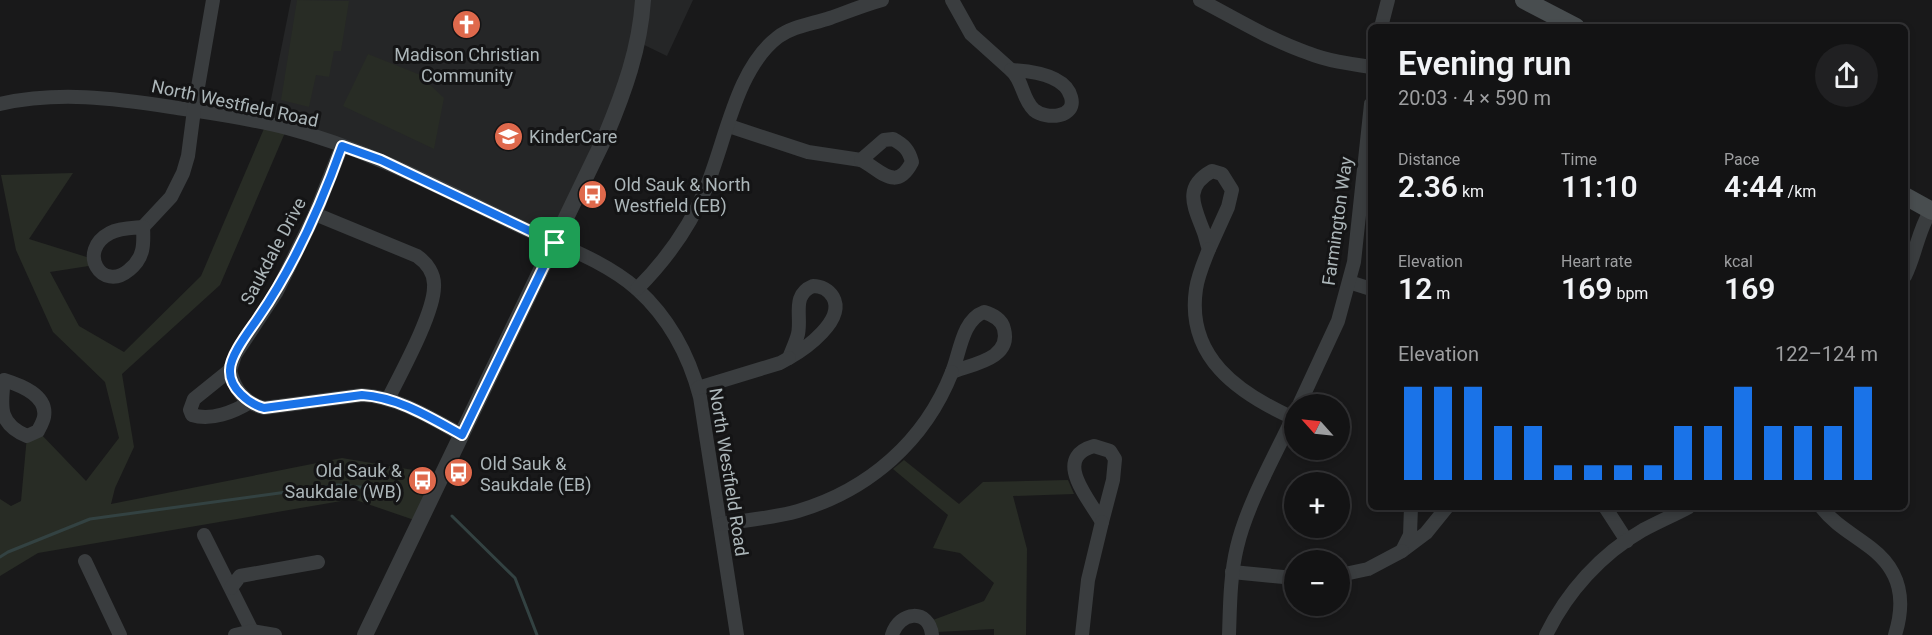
<!DOCTYPE html>
<html lang="en">
<head>
<meta charset="utf-8">
<style>
  body { margin:0; font-family:Roboto,sans-serif; background:#202022; color:#f1f3f6; height:100vh; display:flex; flex-direction:column; font-size:22px; white-space:nowrap }
  * { box-sizing:border-box; margin:0 }
  p { font-size:20px; color:#9d9ea0 }
  .icon { flex:none; width:33px; height:33px; fill:none; stroke:currentColor; stroke-width:2; stroke-linecap:round; stroke-linejoin:round }
  .map { position:relative; flex:1; overflow:hidden }
  .details { position:absolute; left:1368px; top:24px; width:540px; height:486px; display:flex; flex-direction:column; background:#131314; border-radius:9px; box-shadow:0 3px 9px #0003,0 0 0 2px #323234 }
  .details>* { flex:none }
  .needle { width:39px; rotate:297deg }
  .controls { position:absolute; left:1284px; top:394px; display:grid; gap:12px }
  .controls a { display:grid; place-items:center; width:66px; height:66px; border-radius:50%; background:#131314; box-shadow:0 3px 9px #0003,0 0 0 2px #323234; font-size:30px }
  .pin { position:absolute; display:grid; place-items:center; width:51px; height:51px; color:#fff; margin:-26px; border-radius:12px; box-shadow:0 3px 9px #0006 }
  .round { display:grid; place-items:center; flex:none; width:63px; height:63px; border-radius:32px; background:#202022 }
  .summary { display:flex; align-items:center; justify-content:space-between; height:102px; padding:0 30px }
  h1 { font-size:33px; font-weight:600; line-height:45px }
  .metrics { display:grid; grid-template-columns:repeat(3,1fr); gap:9px; height:102px; padding:6px 30px }
  .metrics div { display:grid; align-content:center }
  .metrics b { font-size:30px; font-weight:600 }
  .metrics small { font-size:16px; font-weight:400 }
  .metrics p { font-size:16px }
  .chart { height:168px; padding:12px 30px }
  .chart p { display:flex; justify-content:space-between }
  .chart svg { width:100%; height:108px; margin-top:6px; stroke:#1a73e8; stroke-width:6 }
  .map>svg:first-child { display:block }
  .built { fill:#252627 }
  .green { fill:#282c25 }
  .lines { fill:none; stroke-linecap:round; stroke-linejoin:round }
  .stream { stroke:#334242; stroke-width:3 }
  .minor { stroke:#3a3d3f; stroke-width:14 }
  .tertiary { stroke:#3a3d3f; stroke-width:16 }
  .secondary { stroke:#484d4f; stroke-width:18 }
  .route-casing { stroke:#fff; stroke-width:12 }
  .route { stroke:#1a73e8; stroke-width:8 }
  .labels { text-anchor:middle; dominant-baseline:central; stroke-width:6; stroke-linejoin:round; paint-order:stroke }
  .poi-label { font-size:18px; fill:#acb6b9; stroke:#141415; text-anchor:start }
  .street-label { font-size:18px; fill:#acb6b9; stroke:#141415 }
</style>
</head>
<body>
<div class="map">
<svg width="1932" height="635" viewBox="0 0 1932 635">
  <rect width="100%" height="100%" fill="#19191a"/>
  <path class="built" d="M 291,0 L 693,0 L 667,56 L 638,42 L 555,243 L 432,184 L 266,124 Z"/>
  <g class="green">
    <path d="M 297,0 L 349,1 L 341,51 L 334,51 L 329,77 L 316,75 L 309,107 L 281,100 Z"/>
    <path d="M 368,54 L 433,80 L 429,84 L 444,98 L 434,149 L 343,106 Z"/>
    <path d="M 266,124 L 287,128 L 220,285 L 122,374 L 134,447 L 115,488 L 111,504 L 342,458 L 443,475 L 420,522 L 353,499 L 38,553 L 0,576 L 0,499 L 11,506 L 21,501 L 27,436 L 38,431 L 86,481 L 119,438 L 105,382 L 53,332 L 16,250 L 1,175 L 73,173 L 29,239 L 93,259 L 95,265 L 50,272 L 79,326 L 124,352 L 201,276 Z"/>
    <path d="M 904,460 L 959,504 L 983,482 L 1068,480 L 1074,494 L 1013,496 L 1027,549 L 1026,635 L 994,635 L 994,629 L 937,632 L 933,620 L 984,601 L 994,583 L 960,553 L 933,548 L 948,515 L 893,469 Z"/>
  </g>
  <g class="lines">
    <g class="stream">
      <path d="M 452,516 L 515,578 L 537,635"/>
      <path d="M 0,557 L 8,552 L 90,519 L 338,485 L 402,491"/>
    </g>
    <g class="minor">
      <path d="M 952,0 L 971,34 L 1011,70"/>
      <path d="M 1200,0 C 1235,18 1270,40 1308,53 C 1328,61 1350,64 1371,67"/>
      <path d="M 1381,27 L 1388,0"/>
      <path d="M 1011,70 C 1030,71 1065,75 1071,97 C 1077,118 1046,120 1034,110 C 1022,99 1023,80 1011,70 Z"/>
      <path d="M 0,104 C 57,91 114,98 171,107 C 210,113 249,118 287,128 C 368,149 442,189 517,225 C 556,244 604,260 637,289 C 669,318 689,355 700,397 L 737,635"/>
      <path d="M 729,126 L 808,152 L 861,160"/>
      <path d="M 893,139 C 904,145 909,150 912,162 C 896,193 881,170 861,160 L 884,140 Z"/>
      <path d="M 1212,171 L 1222,174 L 1232,190 L 1228,207 L 1209,249 C 1206,243 1206,236 1203,230 C 1194,206 1183,187 1212,171 Z"/>
      <path d="M 315,214 L 417,256 C 427,263 435,274 434,287 C 434,313 401,373 388,399"/>
      <path d="M 143,227 L 171,197 L 183,173 L 188,156 L 194,110 L 213,0"/>
      <path d="M 143,227 C 144,245 144,258 129,270 C 102,293 76,251 110,233 C 119,228 133,228 143,227 Z"/>
      <path d="M 1209,249 C 1204,262 1198,275 1196,289 C 1186,357 1238,393 1293,418"/>
      <path d="M 1905,276 C 1916,254 1918,230 1931,210"/>
      <path d="M 1349,282 L 1371,289"/>
      <path d="M 813,286 C 821,286 829,290 833,297 C 846,320 805,349 789,358 C 792,350 796,342 798,334 C 802,316 791,295 813,286 Z"/>
      <path d="M 637,289 C 666,260 690,227 706,188 C 726,140 736,69 778,37 C 793,26 812,24 830,18 C 847,12 864,5 882,0"/>
      <path d="M 984,312 C 993,315 1002,319 1004,329 C 1012,359 972,364 952,372 C 960,353 962,320 984,312 Z"/>
      <path d="M 230,370 C 234,389 245,403 264,408 L 362,395 C 398,397 431,418 462,435"/>
      <path d="M 230,370 L 235,355 L 276,293 L 287,271 L 315,214 L 342,146"/>
      <path d="M 230,370 L 194,399 L 190,410 L 192,415 C 211,421 234,412 250,402"/>
      <path d="M 4,380 C 20,385 48,395 44,417 C 43,422 40,427 38,431 L 27,436 C 0,425 0,409 4,380 Z"/>
      <path d="M 698,388 L 780,363 L 789,358"/>
      <path d="M 1299,405 L 1338,321 L 1354,262 L 1371,104"/>
      <path d="M 1094,446 L 1110,451 L 1115,459 L 1113,480 L 1102,522 C 1090,500 1051,458 1094,446 Z"/>
      <path d="M 1411,507 L 1410,535 L 1402,551 L 1426,533 L 1447,507"/>
      <path d="M 1605,507 L 1627,541"/>
      <path d="M 1821,507 C 1835,525 1853,534 1871,548 C 1901,571 1906,600 1895,635"/>
      <path d="M 721,524 C 747,520 773,518 798,511 C 869,490 925,441 952,372"/>
      <path d="M 204,535 L 252,631"/>
      <path d="M 85,561 L 120,635"/>
      <path d="M 1232,572 L 1294,578"/>
      <path d="M 1340,575 L 1368,569 L 1402,551"/>
      <path d="M 231,588 L 240,576 L 318,562"/>
      <path d="M 235,635 L 252,631 L 275,635"/>
      <path d="M 892,635 C 899,611 929,608 932,635"/>
      <path d="M 1082,635 L 1088,580 L 1102,522"/>
      <path d="M 1229,635 C 1230,606 1230,576 1237,547 C 1247,504 1275,456 1294,415"/>
      <path d="M 1546,635 C 1567,592 1601,554 1643,530 C 1658,522 1674,515 1689,507"/>
    </g>
    <path class="tertiary" d="M 365,635 L 606,135 C 624,92 640,48 643,0"/>
    <g class="secondary">
      <path d="M 1524,0 L 1576,27"/>
      <path d="M 1905,196 L 1932,211"/>
    </g>
  </g>
  <g class="lines">
    <defs>
      <path id="route" d="M 342,146 L 381,160 L 555,243 L 462,435 C 431,418 398,397 362,395 L 264,408 C 249,404 229,388 230,370 C 230,355 250,330 258,318 C 294,266 321,205 342,146 Z"/>
    </defs>
    <use href="#route" class="route-casing"/>
    <use href="#route" class="route"/>
  </g>
  <defs>
    <symbol id="church-disc" viewBox="-11 -11 22 22"><circle r="9.5" fill="#df694c" stroke="#141415"/><path d="M-1.2-6h2.4v3.5h3.3v2.4h-3.3V6h-2.4V-.1h-3.3v-2.4h3.3Z" fill="#fff"/></symbol>
    <symbol id="school-disc" viewBox="-11 -11 22 22"><circle r="9.5" fill="#df694c" stroke="#141415"/><path d="M0-5L7-2L0 1L-7-2ZM-4 1L0 2.5L4 1V4Q0 6-4 4Z" fill="#fff"/></symbol>
    <symbol id="bus-disc" viewBox="-11 -11 22 22"><circle r="9.5" fill="#df694c" stroke="#141415"/><path d="M-5-6H5V4H4V6H2V4H-2V6H-4V4H-5ZM-3.5-4V0h7V-4ZM-3.5 1.2v1.5H-2V1.2ZM2 1.2v1.5H3.5V1.2Z" fill="#fff"/></symbol>
  </defs>
  <g fill-rule="evenodd">
    <use href="#church-disc" x="450" y="8" width="33" height="33"/>
    <use href="#school-disc" x="492" y="120" width="33" height="33"/>
    <use href="#bus-disc" x="576" y="178" width="33" height="33"/>
    <use href="#bus-disc" x="442" y="456" width="33" height="33"/>
    <use href="#bus-disc" x="406" y="464" width="33" height="33"/>
  </g>
  <g class="labels">
    <g class="poi-label">
      <text x="467" y="54" text-anchor="middle">Madison Christian<tspan x="467" dy="21">Community</tspan></text>
      <text x="529" y="136">KinderCare</text>
      <text x="614" y="184">Old Sauk &amp; North<tspan x="614" dy="21">Westfield (EB)</tspan></text>
      <text x="480" y="463">Old Sauk &amp;<tspan x="480" dy="21">Saukdale (EB)</tspan></text>
      <text x="402" y="470" text-anchor="end">Old Sauk &amp;<tspan x="402" dy="21">Saukdale (WB)</tspan></text>
    </g>
    <g class="street-label">
      <text transform="translate(235 103) rotate(12)">North Westfield Road</text>
      <text transform="translate(1337 221) rotate(-82)">Farmington Way</text>
      <text transform="translate(273 251) rotate(-62)">Saukdale Drive</text>
      <text transform="translate(729 472) rotate(81)">North Westfield Road</text>
    </g>
  </g>
</svg>
<div class="controls">
<a><svg class="needle" viewBox="-14 -14 28 28"><path d="M0-13l5 13h-10z" fill="#e53935"/><path d="M0 13l5-13h-10z" fill="#9d9ea0"/></svg></a>
<a>+</a>
<a>−</a>
</div>
<div class="pin" style="left:555px;top:243px;background:#1e9e55"><svg class="icon" aria-label="arrive" viewBox="0 0 24 24"><path d="M6 21V4h12l-3 4 3 4H6"/></svg></div>
<section class="details">
<div class="summary"><div><h1>Evening run</h1><p>20:03 · 4 × 590 m</p></div><a class="round"><svg class="icon" aria-label="share" viewBox="0 0 24 24"><path d="M12 15V3M7 8l5-5 5 5M5 13v7h14v-7"/></svg></a></div>
<div class="metrics">
<div><p>Distance</p><b>2.36<small> km</small></b></div>
<div><p>Time</p><b>11:10</b></div>
<div><p>Pace</p><b>4:44<small> /km</small></b></div>
</div>
<div class="metrics">
<div><p>Elevation</p><b>12<small> m</small></b></div>
<div><p>Heart rate</p><b>169<small> bpm</small></b></div>
<div><p>kcal</p><b>169</b></div>
</div>
<div class="chart"><p><span>Elevation</span>122–124 m</p>
<svg viewBox="0 0 160 44" preserveAspectRatio="none"><path d="M5 44V6M15 44V6M25 44V6M35 44V22M45 44V22M55 44V38M65 44V38M75 44V38M85 44V38M95 44V22M105 44V22M115 44V6M125 44V22M135 44V22M145 44V22M155 44V6"/></svg>
</div>
</section>
</div>
</body>
</html>
